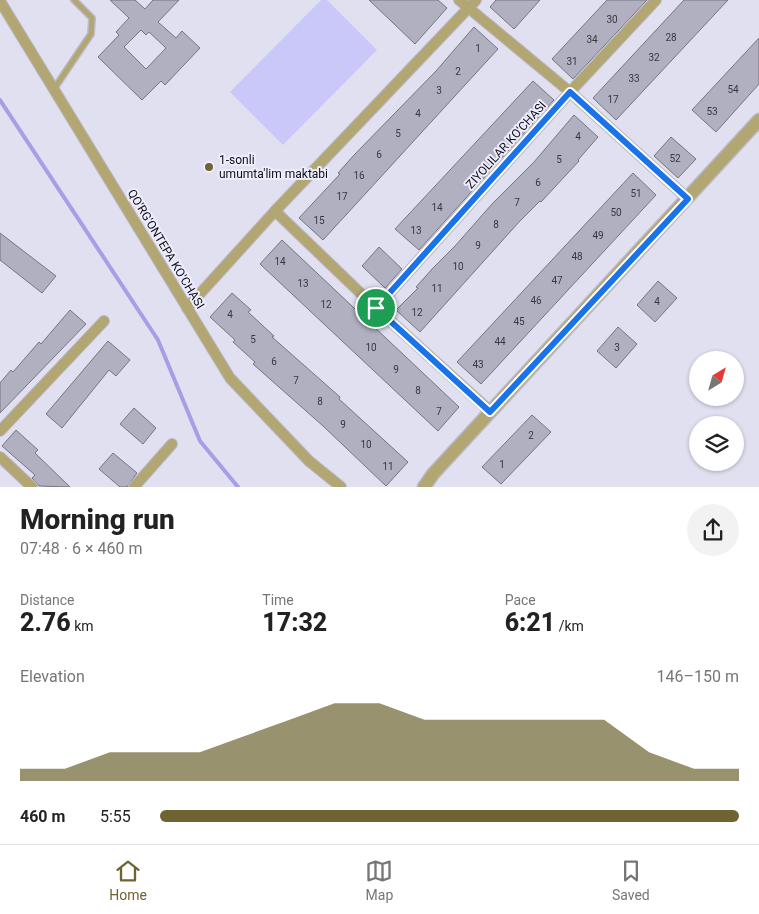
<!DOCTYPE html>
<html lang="en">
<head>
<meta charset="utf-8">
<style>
  body { margin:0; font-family:Roboto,sans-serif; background:#f2f2f2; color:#222; height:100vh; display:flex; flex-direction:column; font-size:19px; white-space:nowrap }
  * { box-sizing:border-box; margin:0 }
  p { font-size:16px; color:#767676 }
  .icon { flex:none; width:28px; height:28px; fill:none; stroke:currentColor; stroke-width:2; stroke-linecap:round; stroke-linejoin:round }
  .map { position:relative; height:487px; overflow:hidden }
  .side { display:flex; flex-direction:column; background:#fff; flex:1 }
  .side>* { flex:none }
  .needle { width:32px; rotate:37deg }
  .fabs { position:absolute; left:689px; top:351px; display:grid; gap:10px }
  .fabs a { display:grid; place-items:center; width:55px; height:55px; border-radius:50%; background:#fff; box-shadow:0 1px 4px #0004; font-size:25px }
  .pin { position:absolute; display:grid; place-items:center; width:42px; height:42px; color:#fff; margin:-21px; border:2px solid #fff; border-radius:50%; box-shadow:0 1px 5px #0007 }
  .round { display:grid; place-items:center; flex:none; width:52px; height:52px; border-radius:26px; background:#f2f2f2 }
  .overview { display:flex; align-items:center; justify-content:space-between; height:85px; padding:0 20px }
  h1 { font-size:28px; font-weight:800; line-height:38px }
  .metrics { display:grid; grid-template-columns:repeat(3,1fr); gap:8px; height:85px; padding:5px 20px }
  .metrics div { display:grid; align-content:center }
  .metrics b { font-size:25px; font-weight:800 }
  .metrics small { font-size:14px; font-weight:400 }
  .metrics p { font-size:14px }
  .chart { height:140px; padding:10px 20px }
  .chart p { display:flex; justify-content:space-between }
  .chart svg { width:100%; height:90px; margin-top:5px; fill:#6f6431; opacity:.7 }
  ul { padding:0 20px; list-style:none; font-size:16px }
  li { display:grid; grid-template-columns:80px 60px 1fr; align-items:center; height:38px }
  li i { height:12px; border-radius:6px; background:#6f6431 }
  .tab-bar { display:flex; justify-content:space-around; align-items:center; height:70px; border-top:1px solid #e0e0e0; background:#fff; font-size:14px; color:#767676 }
  .tab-bar a { display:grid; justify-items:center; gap:2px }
  .tab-bar .active { color:#6f6431 }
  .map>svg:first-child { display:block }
  .green { fill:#cac8f9 }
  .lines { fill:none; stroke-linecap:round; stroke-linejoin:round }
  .stream { stroke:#a59fe5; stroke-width:4 }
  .building { fill:#b1b0c0; stroke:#767584; fill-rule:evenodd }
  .service-casing { stroke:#bbbac9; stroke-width:8 }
  .minor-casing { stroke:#bbbac9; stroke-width:12 }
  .tertiary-casing { stroke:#bbbac9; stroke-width:15 }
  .service { stroke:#b2a772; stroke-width:5 }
  .minor { stroke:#b2a772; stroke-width:10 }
  .tertiary { stroke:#b2a772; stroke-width:12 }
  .route-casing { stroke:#fff; stroke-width:10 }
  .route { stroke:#1a73e8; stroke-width:6 }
  .poi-dot { fill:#6f6431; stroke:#eeedfe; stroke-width:2 }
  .labels { text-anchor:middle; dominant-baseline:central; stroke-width:4; stroke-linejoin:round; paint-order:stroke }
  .number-label { font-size:10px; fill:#383740 }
  .street-label { font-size:12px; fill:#0f0f15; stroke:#eeedfe }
  .poi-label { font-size:12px; fill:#0f0f15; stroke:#eeedfe; text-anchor:start }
</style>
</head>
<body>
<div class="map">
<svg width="759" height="487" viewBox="0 0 759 487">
  <rect width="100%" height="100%" fill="#e1e0f1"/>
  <path class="green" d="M 321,0 L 327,0 L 377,50 L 283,145 L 230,92 Z"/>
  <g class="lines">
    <path class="stream" d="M 0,100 L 158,340 L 200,441 L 238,487"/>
  </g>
  <g class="building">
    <path d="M 110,0 L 135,0 L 145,9 L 153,0 L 179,0 L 158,22 L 176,38 L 182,31 L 200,48 L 165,85 L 161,81 L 142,100 L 98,57 L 119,35 L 116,32 L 129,18 ZM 141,30 L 146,35 L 149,32 L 166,48 L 146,69 L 124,47 Z"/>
    <path d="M 369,0 L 438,0 L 447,8 L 415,44 Z"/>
    <path d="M 496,0 L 540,0 L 514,29 L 490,7 Z"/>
    <path d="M 607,0 L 647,0 L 573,79 L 552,59 Z"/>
    <path d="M 684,0 L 728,0 L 616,120 L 593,98 Z"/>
    <path d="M 474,27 L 498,49 L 323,240 L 299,218 L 340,174 L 338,173 L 355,154 L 436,71 Z"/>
    <path d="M 759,38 L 759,84 L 716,132 L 692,110 Z"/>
    <path d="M 533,81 L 554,100 L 419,250 L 395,229 Z"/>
    <path d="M 574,115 L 598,137 L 578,160 L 579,161 L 541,202 L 540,201 L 519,222 L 420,332 L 396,310 L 418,288 L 416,287 L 433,268 L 455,246 L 492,204 L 534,162 Z"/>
    <path d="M 671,137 L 696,159 L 678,178 L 654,156 Z"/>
    <path d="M 633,173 L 656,195 L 481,384 L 457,362 Z"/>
    <path d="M 0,233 L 56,276 L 42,293 L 0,260 Z"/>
    <path d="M 282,240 L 459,407 L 438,431 L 260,264 Z"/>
    <path d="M 379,247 L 402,269 L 385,288 L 362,266 Z"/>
    <path d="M 658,281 L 677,298 L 655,322 L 637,305 Z"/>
    <path d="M 232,293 L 251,310 L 248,312 L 274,336 L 272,337 L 340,397 L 339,399 L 408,462 L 386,486 L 323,426 L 253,364 L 255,362 L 233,342 L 235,340 L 210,317 Z"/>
    <path d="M 70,310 L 86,324 L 0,413 L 0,383 L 11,370 L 13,372 L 39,342 L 41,344 Z"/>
    <path d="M 618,327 L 637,344 L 616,368 L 597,351 Z"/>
    <path d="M 108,341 L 130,360 L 116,376 L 109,370 L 62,428 L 46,414 Z"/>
    <path d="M 134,408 L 156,428 L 143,444 L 120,424 Z"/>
    <path d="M 532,415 L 551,432 L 501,484 L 482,467 Z"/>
    <path d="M 16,430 L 38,450 L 35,453 L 70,487 L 39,486 L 32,478 L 35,475 L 2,446 Z"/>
    <path d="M 113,453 L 137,473 L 127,487 L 120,487 L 99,469 Z"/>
  </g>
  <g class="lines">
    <defs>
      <path id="service" d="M 54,89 L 91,34 L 92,18 L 74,0"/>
      <g id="minor">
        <path d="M 459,0 L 570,92 L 688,199"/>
        <path d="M 0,1 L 230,378 L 309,461 L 341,487"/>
        <path d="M 275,211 L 376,308 L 491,412"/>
        <path d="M 187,308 L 275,211 L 476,0"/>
        <path d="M 376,308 L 570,92 L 656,0"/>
        <path d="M 0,431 L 104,321"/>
        <path d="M 0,457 L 32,487"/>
        <path d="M 134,487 L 172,444"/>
      </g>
      <path id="tertiary" d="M 424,487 L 433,474 L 759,120"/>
    </defs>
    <use href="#service" class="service-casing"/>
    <use href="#minor" class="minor-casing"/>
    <use href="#tertiary" class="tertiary-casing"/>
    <use href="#service" class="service"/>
    <use href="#minor" class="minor"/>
    <use href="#tertiary" class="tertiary"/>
  </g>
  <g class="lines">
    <defs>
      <path id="route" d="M 570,92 L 688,199 L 490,412 L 376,308 Z"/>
    </defs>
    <use href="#route" class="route-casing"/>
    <use href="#route" class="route"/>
  </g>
  <circle class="poi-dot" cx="209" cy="167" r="5"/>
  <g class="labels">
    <g class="number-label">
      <text x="612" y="19">30</text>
      <text x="671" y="37">28</text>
      <text x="592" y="39">34</text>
      <text x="478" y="48">1</text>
      <text x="654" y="57">32</text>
      <text x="572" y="61">31</text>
      <text x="458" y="71">2</text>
      <text x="634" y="78">33</text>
      <text x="733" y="89">54</text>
      <text x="439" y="90">3</text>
      <text x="613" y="99">17</text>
      <text x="712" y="111">53</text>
      <text x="418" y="113">4</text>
      <text x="398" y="133">5</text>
      <text x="578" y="136">4</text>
      <text x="379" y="154">6</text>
      <text x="675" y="158">52</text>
      <text x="559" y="159">5</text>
      <text x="359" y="175">16</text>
      <text x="538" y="182">6</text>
      <text x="636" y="193">51</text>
      <text x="342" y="196">17</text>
      <text x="517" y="202">7</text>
      <text x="437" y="207">14</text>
      <text x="616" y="212">50</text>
      <text x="319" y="220">15</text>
      <text x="496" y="224">8</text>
      <text x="416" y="230">13</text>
      <text x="598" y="235">49</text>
      <text x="478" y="245">9</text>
      <text x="577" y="256">48</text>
      <text x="280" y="261">14</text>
      <text x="458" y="266">10</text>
      <text x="557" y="280">47</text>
      <text x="303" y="283">13</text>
      <text x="437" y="288">11</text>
      <text x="536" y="300">46</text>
      <text x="657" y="301">4</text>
      <text x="326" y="304">12</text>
      <text x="417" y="312">12</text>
      <text x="230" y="314">4</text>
      <text x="519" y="321">45</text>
      <text x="253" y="339">5</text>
      <text x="500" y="341">44</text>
      <text x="371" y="347">10</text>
      <text x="617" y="347">3</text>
      <text x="274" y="361">6</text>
      <text x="478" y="364">43</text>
      <text x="396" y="369">9</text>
      <text x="296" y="380">7</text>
      <text x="418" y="390">8</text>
      <text x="320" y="401">8</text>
      <text x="439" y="411">7</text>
      <text x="343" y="424">9</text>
      <text x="531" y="435">2</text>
      <text x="366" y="444">10</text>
      <text x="502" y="464">1</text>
      <text x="388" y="466">11</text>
    </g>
    <g class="street-label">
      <text transform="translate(506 145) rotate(-48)">ZIYOLILAR KO'CHASI</text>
      <text transform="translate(166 249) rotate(59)">QO'RG'ONTEPA KO'CHASI</text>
    </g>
    <g class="poi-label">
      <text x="219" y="160">1-sonli<tspan x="219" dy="14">umumta'lim maktabi</tspan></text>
    </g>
  </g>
</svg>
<div class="fabs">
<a><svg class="needle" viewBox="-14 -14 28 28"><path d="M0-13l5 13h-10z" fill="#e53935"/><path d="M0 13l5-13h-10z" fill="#767676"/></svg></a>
<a><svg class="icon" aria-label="layers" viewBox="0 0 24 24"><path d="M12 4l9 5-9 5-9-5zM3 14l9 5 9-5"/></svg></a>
</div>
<div class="pin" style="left:376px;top:308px;background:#1e9e55"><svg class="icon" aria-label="arrive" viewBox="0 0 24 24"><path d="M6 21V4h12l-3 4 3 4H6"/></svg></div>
</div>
<section class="side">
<div class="overview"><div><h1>Morning run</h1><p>07:48 · 6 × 460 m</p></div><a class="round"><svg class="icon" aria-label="share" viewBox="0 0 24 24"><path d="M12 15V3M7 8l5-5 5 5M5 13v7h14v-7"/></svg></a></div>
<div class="metrics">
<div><p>Distance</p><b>2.76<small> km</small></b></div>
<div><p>Time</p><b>17:32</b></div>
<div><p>Pace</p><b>6:21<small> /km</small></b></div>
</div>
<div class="chart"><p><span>Elevation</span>146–150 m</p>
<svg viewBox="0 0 160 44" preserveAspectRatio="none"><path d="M0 44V38L10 38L20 30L30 30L40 30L50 22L60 14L70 6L80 6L90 14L100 14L110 14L120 14L130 14L140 30L150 38L160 38V44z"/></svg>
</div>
<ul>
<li><b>460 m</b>5:55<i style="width:100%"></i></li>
</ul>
</section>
<nav class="tab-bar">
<a class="active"><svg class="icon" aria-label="home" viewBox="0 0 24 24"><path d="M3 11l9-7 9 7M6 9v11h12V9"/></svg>Home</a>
<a><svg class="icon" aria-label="map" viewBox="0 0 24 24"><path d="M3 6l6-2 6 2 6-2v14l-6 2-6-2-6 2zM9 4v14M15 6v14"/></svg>Map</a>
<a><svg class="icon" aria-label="saved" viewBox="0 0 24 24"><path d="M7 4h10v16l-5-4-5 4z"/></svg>Saved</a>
</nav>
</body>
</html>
